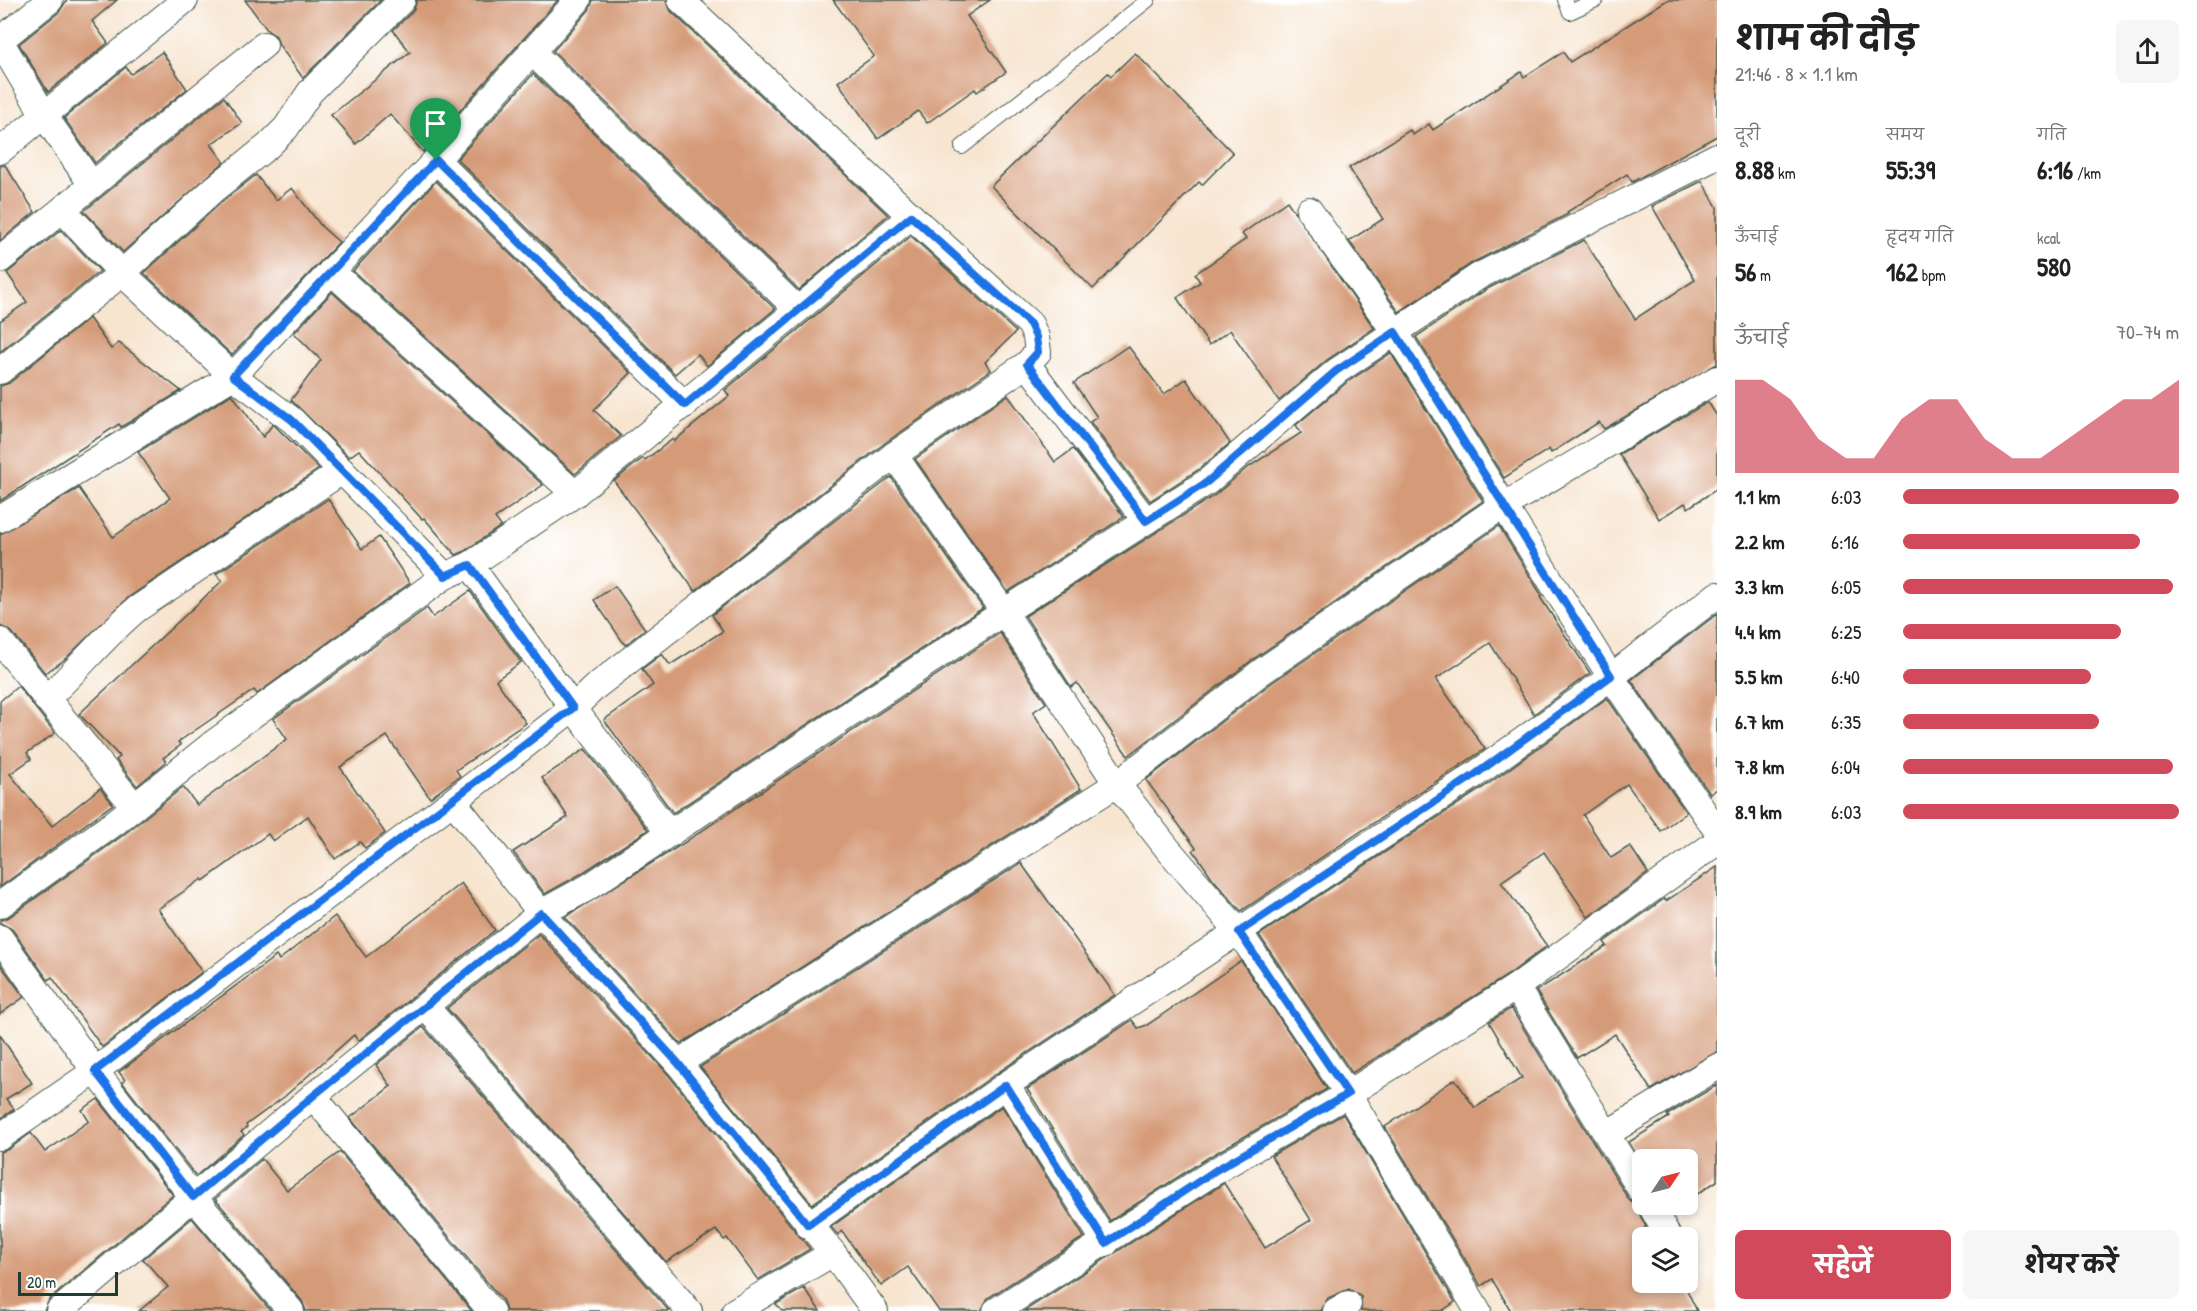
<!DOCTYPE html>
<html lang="hi">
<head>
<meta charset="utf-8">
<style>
  body { margin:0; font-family:"Patrick Hand","Playpen Sans Deva",sans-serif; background:#f6f6f6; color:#222; height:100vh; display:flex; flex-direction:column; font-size:22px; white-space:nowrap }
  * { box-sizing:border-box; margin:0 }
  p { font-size:20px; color:#767676 }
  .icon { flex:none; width:33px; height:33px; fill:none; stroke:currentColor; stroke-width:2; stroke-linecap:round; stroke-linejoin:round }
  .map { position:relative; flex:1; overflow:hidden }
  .drawer { display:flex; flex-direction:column; background:#fff; width:480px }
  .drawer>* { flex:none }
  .needle { width:39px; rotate:55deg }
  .buttons { position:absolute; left:1632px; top:1149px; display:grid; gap:12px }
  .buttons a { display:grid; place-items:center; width:66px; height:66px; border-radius:9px; background:#fff; box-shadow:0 3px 9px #0003; font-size:30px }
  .scale { position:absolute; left:18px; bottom:15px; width:100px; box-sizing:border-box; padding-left:6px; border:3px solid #1f3d34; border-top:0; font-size:16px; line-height:21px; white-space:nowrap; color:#1f3d34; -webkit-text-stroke:4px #fff; paint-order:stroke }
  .pin { position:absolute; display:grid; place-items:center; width:51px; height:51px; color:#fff; margin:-62px -26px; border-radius:50% 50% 50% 0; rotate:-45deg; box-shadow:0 0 6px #0007 }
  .pin .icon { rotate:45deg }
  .round { display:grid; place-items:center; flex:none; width:63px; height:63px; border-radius:9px; background:#f6f6f6 }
  .overview { display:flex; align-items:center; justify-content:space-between; height:102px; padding:0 18px }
  h1 { font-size:33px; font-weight:700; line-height:45px }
  .figures { display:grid; grid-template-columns:repeat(3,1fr); gap:9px; height:102px; padding:6px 18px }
  .figures div { display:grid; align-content:center }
  .figures b { font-size:26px; font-weight:700 }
  .figures small { font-size:16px; font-weight:400 }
  .figures p { font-size:16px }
  .chart { height:168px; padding:12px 18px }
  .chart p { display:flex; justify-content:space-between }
  .chart svg { width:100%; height:108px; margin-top:6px; fill:#d1495b; opacity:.7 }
  .action { display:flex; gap:12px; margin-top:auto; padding:12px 18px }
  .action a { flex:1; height:69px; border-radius:9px; background:#d1495b; color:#fff; font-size:24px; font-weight:700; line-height:69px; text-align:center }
  .action a+a { background:#f6f6f6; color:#222 }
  ul { padding:0 18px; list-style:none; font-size:20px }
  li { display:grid; grid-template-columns:96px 72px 1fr; align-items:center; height:45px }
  li i { height:15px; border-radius:8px; background:#d1495b }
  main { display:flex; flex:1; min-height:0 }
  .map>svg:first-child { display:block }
  .building { fill:#d59b79 }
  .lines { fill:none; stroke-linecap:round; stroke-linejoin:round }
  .lane-casing { stroke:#3f564b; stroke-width:16 }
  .street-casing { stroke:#3f564b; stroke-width:28 }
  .lane { stroke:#fff; stroke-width:14 }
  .street { stroke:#fff; stroke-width:26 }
  .route-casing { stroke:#fff; stroke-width:12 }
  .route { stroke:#1a73e8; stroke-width:8 }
</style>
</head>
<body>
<main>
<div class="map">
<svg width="1717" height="1311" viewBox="0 0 1717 1311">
  <rect width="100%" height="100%" fill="#fff"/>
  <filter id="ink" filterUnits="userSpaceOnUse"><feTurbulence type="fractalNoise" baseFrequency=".0167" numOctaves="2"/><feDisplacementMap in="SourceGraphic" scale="12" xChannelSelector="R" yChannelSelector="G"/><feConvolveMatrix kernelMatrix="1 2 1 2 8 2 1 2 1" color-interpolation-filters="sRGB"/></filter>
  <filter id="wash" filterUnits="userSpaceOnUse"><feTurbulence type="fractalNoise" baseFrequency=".008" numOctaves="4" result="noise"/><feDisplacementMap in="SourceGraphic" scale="24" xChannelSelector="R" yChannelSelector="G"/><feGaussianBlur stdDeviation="1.35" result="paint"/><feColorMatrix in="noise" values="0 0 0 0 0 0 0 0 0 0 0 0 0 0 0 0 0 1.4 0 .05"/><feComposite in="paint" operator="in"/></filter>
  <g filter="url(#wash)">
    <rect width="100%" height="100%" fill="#f7e5d0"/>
    <g id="blocks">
      <g class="building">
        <path d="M 67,0 L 117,0 L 92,21 L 108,43 L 48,92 L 19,44 L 59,12 Z"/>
        <path d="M 245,0 L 381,0 L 303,78 L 279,45 L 276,36 L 268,31 Z"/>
        <path d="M 417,0 L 558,0 L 423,152 L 390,114 L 356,144 L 331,115 L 410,52 L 393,30 L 413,11 Z"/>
        <path d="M 593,0 L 666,0 L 671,11 L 888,215 L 799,290 L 553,51 L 589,10 Z"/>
        <path d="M 833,0 L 990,0 L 967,16 L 1006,72 L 977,92 L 975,89 L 927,123 L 918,111 L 878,139 L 838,82 L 874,56 Z"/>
        <path d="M 1667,0 L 1717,0 L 1717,136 L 1632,182 L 1627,174 L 1567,212 L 1568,214 L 1472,263 L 1399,312 L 1349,241 L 1383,219 L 1349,168 L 1410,130 L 1413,135 L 1429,124 L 1433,130 L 1521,72 L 1524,77 L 1563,52 L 1570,62 Z"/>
        <path d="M 162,52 L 187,89 L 95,163 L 64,118 L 126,67 L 131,74 Z"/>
        <path d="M 1135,53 L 1233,153 L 1202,185 L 1199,182 L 1093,289 L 991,186 L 1108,73 L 1111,76 Z"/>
        <path d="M 533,74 L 775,309 L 707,366 L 698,354 L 675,374 L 457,159 Z"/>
        <path d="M 224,97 L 242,123 L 211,144 L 224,162 L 123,252 L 84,211 Z"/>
        <path d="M 5,165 L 35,212 L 0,241 L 0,166 Z"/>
        <path d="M 256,175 L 276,200 L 292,188 L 322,227 L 339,242 L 232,355 L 144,273 L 224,200 Z"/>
        <path d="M 436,181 L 631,373 L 594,410 L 621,436 L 575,474 L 353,271 Z"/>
        <path d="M 1702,181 L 1717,207 L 1717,364 L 1604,429 L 1599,422 L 1551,453 L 1549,449 L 1504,478 L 1416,337 L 1487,289 L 1584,240 L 1635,319 L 1695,280 L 1652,206 Z"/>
        <path d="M 1287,201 L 1374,328 L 1327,360 L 1279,401 L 1230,330 L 1209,345 L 1177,298 L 1200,282 L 1195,274 L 1246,239 L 1242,234 Z"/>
        <path d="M 61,230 L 100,271 L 0,352 L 0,321 L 27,302 L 7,273 Z"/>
        <path d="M 911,236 L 1016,332 L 985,362 L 991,370 L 885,443 L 695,591 L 614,481 L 643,458 L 645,460 L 673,439 L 674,441 L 729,396 L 725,390 Z"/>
        <path d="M 332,292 L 543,485 L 495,518 L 501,526 L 463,552 L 456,555 L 424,518 L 422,519 L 359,450 L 349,457 L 291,400 L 321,360 L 294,333 Z"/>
        <path d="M 89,318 L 111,349 L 119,343 L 181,391 L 121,427 L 119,424 L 0,501 L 0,386 L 9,383 Z"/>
        <path d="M 1128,346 L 1164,394 L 1186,379 L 1230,443 L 1198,470 L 1150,501 L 1090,422 L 1097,417 L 1074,383 Z"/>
        <path d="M 1391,353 L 1483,501 L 1252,660 L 1128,756 L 1077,683 L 1071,687 L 1025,616 L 1215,495 L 1247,468 L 1301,433 L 1296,425 L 1346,383 Z"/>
        <path d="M 232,394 L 263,437 L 273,424 L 319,469 L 129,597 L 64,660 L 45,673 L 12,632 L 0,626 L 0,534 L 79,488 L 113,537 L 170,498 L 138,452 Z"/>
        <path d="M 1008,395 L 1055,462 L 1073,449 L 1124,517 L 1008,592 L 915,459 Z"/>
        <path d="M 1708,402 L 1717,416 L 1717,489 L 1688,508 L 1685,503 L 1659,519 L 1619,454 Z"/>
        <path d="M 891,477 L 983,608 L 673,813 L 604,720 L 653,685 L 642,669 L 662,654 L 670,665 L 723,631 L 712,615 Z"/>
        <path d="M 328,499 L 362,549 L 379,537 L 410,583 L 257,694 L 254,690 L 178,742 L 181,745 L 163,758 L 166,762 L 137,786 L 116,760 L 120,757 L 79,714 L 222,581 L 216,574 Z"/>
        <path d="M 1499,526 L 1542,596 L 1540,597 L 1590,673 L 1534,714 L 1490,643 L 1436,679 L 1485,749 L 1241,911 L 1213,879 L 1193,850 L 1196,848 L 1146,780 L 1270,684 Z"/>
        <path d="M 615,586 L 645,629 L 625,645 L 594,600 Z"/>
        <path d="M 470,591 L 521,662 L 496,680 L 526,723 L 456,770 L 460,776 L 430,798 L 387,736 L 340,767 L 385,833 L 365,848 L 360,842 L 335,859 L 308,816 L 273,841 L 268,834 L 203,881 L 202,879 L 158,909 L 202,972 L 102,1047 L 52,977 L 48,980 L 12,929 L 0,923 L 0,920 L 9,917 L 122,836 L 183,787 L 197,805 L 287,739 L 273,719 L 427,608 L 433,617 Z"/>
        <path d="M 1717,614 L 1717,789 L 1710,794 L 1631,680 Z"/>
        <path d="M 1000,633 L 1046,703 L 1033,712 L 1081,789 L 681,1044 L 565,917 L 679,846 Z"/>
        <path d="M 18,686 L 55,733 L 27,753 L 31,759 L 10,774 L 52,826 L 100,788 L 113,804 L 0,887 L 0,701 Z"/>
        <path d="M 1607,698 L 1686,812 L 1661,831 L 1627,784 L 1583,815 L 1611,858 L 1630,846 L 1648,873 L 1588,917 L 1544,852 L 1501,882 L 1547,946 L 1508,975 L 1352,1073 L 1259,935 L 1484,787 Z"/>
        <path d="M 585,749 L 648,830 L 579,875 L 545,894 L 513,852 L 568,817 L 542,778 Z"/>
        <path d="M 1021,863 L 1115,995 L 997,1073 L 812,1204 L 700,1067 Z"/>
        <path d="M 1717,867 L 1717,1052 L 1651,1090 L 1615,1034 L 1577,1058 L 1536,991 L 1607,946 L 1604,942 L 1664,899 L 1666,901 Z"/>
        <path d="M 461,883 L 495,930 L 358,1041 L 354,1035 L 284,1097 L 246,1125 L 247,1127 L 241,1132 L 244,1135 L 196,1176 L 122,1082 L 125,1080 L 119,1072 L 276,956 L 279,960 L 335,916 L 366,957 Z"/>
        <path d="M 539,934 L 667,1073 L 810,1249 L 758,1280 L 727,1238 L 724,1240 L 716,1230 L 666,1262 L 447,1008 Z"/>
        <path d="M 1241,961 L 1327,1089 L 1209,1157 L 1110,1221 L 1027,1089 L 1132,1020 L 1138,1028 L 1147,1025 Z"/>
        <path d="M 0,964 L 24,997 L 0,1014 Z"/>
        <path d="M 1511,1008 L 1629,1200 L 1635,1205 L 1646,1227 L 1642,1230 L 1642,1282 L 1683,1282 L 1697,1311 L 1511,1311 L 1492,1279 L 1481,1286 L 1385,1127 L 1455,1079 L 1475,1108 L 1522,1078 L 1489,1022 Z"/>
        <path d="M 423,1027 L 669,1311 L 506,1311 L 503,1301 L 350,1118 L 391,1086 L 376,1065 Z"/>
        <path d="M 0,1035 L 32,1083 L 6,1099 L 14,1109 L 0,1119 Z"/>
        <path d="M 1717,1085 L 1717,1181 L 1688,1200 L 1688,1160 L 1642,1160 L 1642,1164 L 1629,1142 L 1669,1117 L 1667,1115 Z"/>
        <path d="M 98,1099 L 173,1195 L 49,1300 L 44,1311 L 0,1311 L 0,1152 L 9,1149 L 31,1133 L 45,1152 L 89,1121 L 82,1110 Z"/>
        <path d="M 1002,1106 L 1084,1237 L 988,1298 L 981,1311 L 939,1311 L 908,1267 L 881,1286 L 842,1231 L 838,1235 L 831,1227 Z"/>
        <path d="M 1343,1114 L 1455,1302 L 1442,1311 L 1361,1311 L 1361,1297 L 1349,1289 L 1328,1298 L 1321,1311 L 1024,1311 L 1224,1183 L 1265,1248 L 1311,1220 L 1271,1156 Z"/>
        <path d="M 340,1152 L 472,1311 L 306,1311 L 302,1301 L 215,1199 L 262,1159 L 287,1190 Z"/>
        <path d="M 192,1218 L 271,1311 L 139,1311 L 168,1287 L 143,1259 Z"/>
        <path d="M 804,1288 L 820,1311 L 782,1311 L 776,1304 Z"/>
      </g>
    </g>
  </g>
  <g filter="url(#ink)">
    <use href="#blocks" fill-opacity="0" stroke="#3f564b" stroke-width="1.5"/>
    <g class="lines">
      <defs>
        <g id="lane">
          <path d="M 1565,0 L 1570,12 L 1596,0"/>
          <path d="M 962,147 L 1148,0"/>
        </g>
        <g id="street">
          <path d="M 681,0 L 911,216 L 1030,324 L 1036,337 L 1038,352 L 1027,364 L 894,455"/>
          <path d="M 0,40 L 50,0"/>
          <path d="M 0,41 L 44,115 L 92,185"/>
          <path d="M 531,51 L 797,309"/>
          <path d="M 0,151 L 185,0"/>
          <path d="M 436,160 L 685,405"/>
          <path d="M 63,210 L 122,273 L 233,376 L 292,420 L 445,576"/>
          <path d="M 1309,210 L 1395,332 L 1611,677 L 1717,831"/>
          <path d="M 0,260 L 264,45"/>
          <path d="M 331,271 L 575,494"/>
          <path d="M 1027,364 L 1146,521"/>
          <path d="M 0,371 L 122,273 L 214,189 L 268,146 L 286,128 L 310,92 L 402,0"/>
          <path d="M 0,519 L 233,376 L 436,160 L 578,0"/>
          <path d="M 470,565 L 573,708 L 670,834"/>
          <path d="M 0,641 L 134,806"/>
          <path d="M 46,699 C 78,670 104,636 137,609 L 342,471"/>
          <path d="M 453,801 L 541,913 L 678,1063 L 833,1253 L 875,1311"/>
          <path d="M 0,905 L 113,824 L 215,742 L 445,576 L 470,565 L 575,494 L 911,216"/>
          <path d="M 0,938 L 95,1071 L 193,1197 L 291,1311"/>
          <path d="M 1516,987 L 1642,1192"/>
          <path d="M 426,1007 L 689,1311"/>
          <path d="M 678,1063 L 1117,784 L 1261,672 L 1490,514 L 1717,379"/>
          <path d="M 1006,1085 L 1106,1243"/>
          <path d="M 313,1096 L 491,1311"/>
          <path d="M 1608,1133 L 1717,1067"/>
          <path d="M 0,1137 L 95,1071 L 453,801 L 573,708 L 595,687 L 894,455 L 1004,612 L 1117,784 L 1167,848 L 1239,932 L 1348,1094 L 1478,1311"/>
          <path d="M 1650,1204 L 1669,1238"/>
          <path d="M 808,1225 L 1006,1085 L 1476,774 L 1611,677 L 1717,595"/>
          <path d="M 59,1311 L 313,1096 L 541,913 L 587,888 L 1004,612 L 1207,482 L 1337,371 L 1479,276 L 1717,156"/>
          <path d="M 735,1311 L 833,1253"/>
          <path d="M 996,1311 L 1217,1170 L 1348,1094 L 1516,987 L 1717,842"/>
          <path d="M 1336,1311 L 1348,1304"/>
        </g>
      </defs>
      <use href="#lane" class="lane-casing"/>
      <use href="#street" class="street-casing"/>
      <use href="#lane" class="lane"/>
      <use href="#street" class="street"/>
    </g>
  </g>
  <g class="lines" filter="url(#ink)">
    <defs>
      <path id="route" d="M 436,160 L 685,405 L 911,216 L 1030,324 L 1036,337 L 1038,352 L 1027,364 L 1146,521 L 1207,482 L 1336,371 L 1395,332 L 1611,676 L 1476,774 L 1239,932 L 1348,1094 L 1216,1170 L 1106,1243 L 1006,1085 L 808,1225 L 678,1063 L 541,913 L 313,1096 L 193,1197 L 95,1071 L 573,708 L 470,565 L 445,576 L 292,420 L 233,376 Z"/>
    </defs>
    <use href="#route" class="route-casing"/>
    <use href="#route" class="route"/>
  </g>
</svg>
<div class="buttons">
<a><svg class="needle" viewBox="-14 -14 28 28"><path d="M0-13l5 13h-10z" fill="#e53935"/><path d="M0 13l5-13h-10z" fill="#767676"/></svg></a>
<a><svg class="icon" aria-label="layers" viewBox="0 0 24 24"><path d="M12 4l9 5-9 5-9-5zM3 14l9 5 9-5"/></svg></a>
</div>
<div class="scale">20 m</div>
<div class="pin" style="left:436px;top:160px;background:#1e9e55"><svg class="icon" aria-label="arrive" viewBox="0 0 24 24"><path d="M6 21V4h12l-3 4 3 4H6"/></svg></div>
</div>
<section class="drawer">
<div class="overview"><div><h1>शाम की दौड़</h1><p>21:46 · 8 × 1.1 km</p></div><a class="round"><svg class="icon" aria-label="share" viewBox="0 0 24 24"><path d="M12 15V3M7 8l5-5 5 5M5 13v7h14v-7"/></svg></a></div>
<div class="figures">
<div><p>दूरी</p><b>8.88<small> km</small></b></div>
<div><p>समय</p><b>55:39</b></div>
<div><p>गति</p><b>6:16<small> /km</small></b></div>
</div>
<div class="figures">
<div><p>ऊँचाई</p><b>56<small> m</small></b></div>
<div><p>हृदय गति</p><b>162<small> bpm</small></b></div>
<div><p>kcal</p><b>580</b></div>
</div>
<div class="chart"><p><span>ऊँचाई</span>70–74 m</p>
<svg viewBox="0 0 160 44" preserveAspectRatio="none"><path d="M0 44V6L10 6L20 14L30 30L40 38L50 38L60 22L70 14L80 14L90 30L100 38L110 38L120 30L130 22L140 14L150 14L160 6V44z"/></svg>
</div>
<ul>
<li><b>1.1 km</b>6:03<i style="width:100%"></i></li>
<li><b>2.2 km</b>6:16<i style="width:86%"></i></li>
<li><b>3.3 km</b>6:05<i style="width:98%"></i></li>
<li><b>4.4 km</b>6:25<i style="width:79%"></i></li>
<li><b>5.5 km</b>6:40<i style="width:68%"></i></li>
<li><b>6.7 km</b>6:35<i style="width:71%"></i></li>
<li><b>7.8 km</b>6:04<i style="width:98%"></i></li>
<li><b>8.9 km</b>6:03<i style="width:100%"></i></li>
</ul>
<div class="action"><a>सहेजें</a><a>शेयर करें</a></div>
</section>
</main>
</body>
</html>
